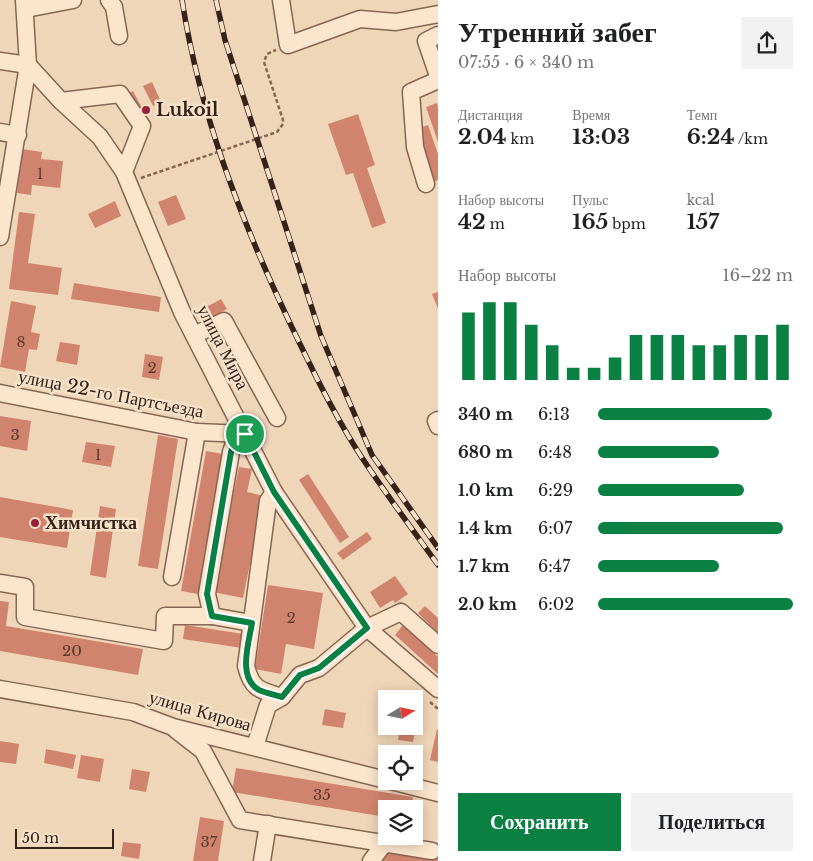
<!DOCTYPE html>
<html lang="ru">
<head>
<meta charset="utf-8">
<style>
  body { margin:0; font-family:"Libre Baskerville",serif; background:#f2f2f2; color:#202124; height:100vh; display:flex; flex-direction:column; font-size:19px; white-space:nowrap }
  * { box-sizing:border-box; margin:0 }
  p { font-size:16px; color:#757577 }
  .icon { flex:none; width:28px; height:28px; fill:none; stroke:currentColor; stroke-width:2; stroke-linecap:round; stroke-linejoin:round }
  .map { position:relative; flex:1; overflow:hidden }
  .details { display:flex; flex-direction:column; background:#fff; width:375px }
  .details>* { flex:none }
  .needle { width:32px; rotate:80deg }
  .tools { position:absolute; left:378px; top:690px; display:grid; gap:10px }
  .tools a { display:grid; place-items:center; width:45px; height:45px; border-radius:0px; background:#fff; box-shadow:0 2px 12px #0003; font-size:25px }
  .scale { position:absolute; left:15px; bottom:12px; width:99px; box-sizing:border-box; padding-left:5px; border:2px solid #352219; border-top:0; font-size:14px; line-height:18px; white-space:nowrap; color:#352219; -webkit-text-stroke:4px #f7e2c9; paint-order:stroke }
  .pin { position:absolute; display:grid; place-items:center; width:42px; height:42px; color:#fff; margin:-21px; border:2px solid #fff; border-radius:50%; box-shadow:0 1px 5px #0007 }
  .round { display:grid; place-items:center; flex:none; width:52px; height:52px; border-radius:0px; background:#f2f2f2 }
  .overview { display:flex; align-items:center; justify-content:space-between; height:85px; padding:0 20px }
  h1 { font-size:28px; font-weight:700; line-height:38px }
  .stats { display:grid; grid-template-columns:repeat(3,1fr); gap:8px; height:85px; padding:5px 20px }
  .stats div { display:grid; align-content:center }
  .stats b { font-size:21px; font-weight:700 }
  .stats small { font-size:14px; font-weight:400 }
  .stats p { font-size:14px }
  .chart { height:140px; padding:10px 20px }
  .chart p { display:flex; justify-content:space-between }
  .chart svg { width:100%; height:90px; margin-top:5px; stroke:#0b8043; stroke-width:6 }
  .action { display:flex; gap:10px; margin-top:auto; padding:10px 20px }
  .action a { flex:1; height:58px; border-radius:0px; background:#0b8043; color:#fff; font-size:20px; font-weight:700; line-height:58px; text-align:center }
  .action a+a { background:#f2f2f2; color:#202124 }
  ul { padding:0 20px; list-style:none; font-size:16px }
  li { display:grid; grid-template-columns:80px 60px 1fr; align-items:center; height:38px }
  li i { height:12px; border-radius:6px; background:#0b8043 }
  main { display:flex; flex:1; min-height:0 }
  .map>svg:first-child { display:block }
  .building { fill:#d1846d }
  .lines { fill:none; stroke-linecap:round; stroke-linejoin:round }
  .minor-casing { stroke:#876553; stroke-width:19 }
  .path { stroke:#876553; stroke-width:2.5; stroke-dasharray:4 2.5; stroke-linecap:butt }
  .minor { stroke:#fbe5cd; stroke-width:16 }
  .rail-casing { stroke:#352219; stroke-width:5.5 }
  .rail { stroke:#f7e2c9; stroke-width:4; stroke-dasharray:11; stroke-linecap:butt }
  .route-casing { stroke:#fff; stroke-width:10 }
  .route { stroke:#0b8043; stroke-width:6 }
  .poi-dot { fill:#9a2037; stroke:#f7e2c9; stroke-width:2 }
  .labels { text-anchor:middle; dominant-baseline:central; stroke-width:5; stroke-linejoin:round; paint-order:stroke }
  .number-label { font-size:15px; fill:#5c3a2e }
  .poi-label { font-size:18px; font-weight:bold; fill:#352219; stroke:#f7e2c9; text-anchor:start }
  .street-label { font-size:18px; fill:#352219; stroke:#f7e2c9 }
</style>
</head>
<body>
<main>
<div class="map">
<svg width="438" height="861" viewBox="0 0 438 861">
  <rect width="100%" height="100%" fill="#f0d6b9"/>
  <g class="building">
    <path d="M 152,82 L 161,102 L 153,106 L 143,86 Z"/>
    <path d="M 133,91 L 142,108 L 125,116 L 116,99 Z"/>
    <path d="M 437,103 L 438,107 L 438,142 L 426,107 Z"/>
    <path d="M 358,114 L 375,165 L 367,168 L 386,223 L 372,228 L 353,173 L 346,175 L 328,124 Z"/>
    <path d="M 428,125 L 438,154 L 438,180 L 434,182 L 416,129 Z"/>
    <path d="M 22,149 L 42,152 L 41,159 L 63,161 L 60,188 L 32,185 L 31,195 L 17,193 Z"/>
    <path d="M 176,195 L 186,219 L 168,226 L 158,202 Z"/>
    <path d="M 115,201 L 121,216 L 95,228 L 88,214 Z"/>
    <path d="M 19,212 L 35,214 L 28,263 L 62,268 L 58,295 L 9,289 Z"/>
    <path d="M 74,283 L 161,297 L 159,312 L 71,299 Z"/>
    <path d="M 438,292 L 438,309 L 432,294 Z"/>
    <path d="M 221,299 L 227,309 L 207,320 L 201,310 Z"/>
    <path d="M 11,301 L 36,306 L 31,332 L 40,334 L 37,350 L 29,349 L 25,372 L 0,367 Z"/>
    <path d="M 60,342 L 80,345 L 77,365 L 56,361 Z"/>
    <path d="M 145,354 L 163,357 L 159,380 L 142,377 Z"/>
    <path d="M 0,416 L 31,421 L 27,451 L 0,446 Z"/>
    <path d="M 158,435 L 178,439 L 158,569 L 138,566 Z"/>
    <path d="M 86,442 L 115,446 L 111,467 L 82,462 Z"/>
    <path d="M 206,451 L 223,454 L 198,594 L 181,591 Z"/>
    <path d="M 239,467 L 252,469 L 247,492 L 264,496 L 243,598 L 213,592 Z"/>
    <path d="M 308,474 L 349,537 L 340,543 L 299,480 Z"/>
    <path d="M 0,497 L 73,510 L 67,548 L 0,537 Z"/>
    <path d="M 100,506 L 116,509 L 106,578 L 90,575 Z"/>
    <path d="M 367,532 L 372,539 L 343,560 L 337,553 Z"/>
    <path d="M 395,576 L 408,594 L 395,603 L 393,600 L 380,608 L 370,592 Z"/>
    <path d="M 268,585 L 323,593 L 314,649 L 286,644 L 281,674 L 255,669 Z"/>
    <path d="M 0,601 L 9,602 L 6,626 L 143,649 L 138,675 L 0,651 Z"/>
    <path d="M 425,606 L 438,618 L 438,633 L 418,613 Z"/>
    <path d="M 185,625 L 244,634 L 242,648 L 183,639 Z"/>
    <path d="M 403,625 L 438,657 L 438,674 L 395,635 Z"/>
    <path d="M 325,709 L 346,713 L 343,728 L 322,725 Z"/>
    <path d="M 414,722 L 417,722 L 413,742 L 398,740 L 400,726 L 414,726 Z"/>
    <path d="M 437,729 L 438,730 L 438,762 L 430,760 Z"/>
    <path d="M 0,741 L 19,744 L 16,764 L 0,762 Z"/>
    <path d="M 46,749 L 76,755 L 73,769 L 44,763 Z"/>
    <path d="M 81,755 L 104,759 L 100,782 L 77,778 Z"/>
    <path d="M 236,768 L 413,797 L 411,809 L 386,809 L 386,817 L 232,792 Z"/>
    <path d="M 132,769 L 150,772 L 146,792 L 129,789 Z"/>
    <path d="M 200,817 L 224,821 L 218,861 L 193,861 Z"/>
    <path d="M 123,842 L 141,844 L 139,859 L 121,856 Z"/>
    <path d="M 384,853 L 438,859 L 438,861 L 383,861 Z"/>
  </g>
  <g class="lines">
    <defs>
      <g id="minor">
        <path d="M 109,0 L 114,7 L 119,36"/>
        <path d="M 281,0 L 288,45 L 360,19 L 396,22 L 438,14"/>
        <path d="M 26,9 L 73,0"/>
        <path d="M 438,35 L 426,41 L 438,76"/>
        <path d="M 0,61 L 28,65"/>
        <path d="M 28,65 L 61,101 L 100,137 L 124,172 L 182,312 L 274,492 L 367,628 L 438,689"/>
        <path d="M 61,101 L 120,94 L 142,126 L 124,172"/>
        <path d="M 0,132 L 18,135"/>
        <path d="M 426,184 L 415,147 L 411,92 L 438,80"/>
        <path d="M 0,237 L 28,65 L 24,0"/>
        <path d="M 194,335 L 224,321 L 277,418"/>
        <path d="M 0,393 L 197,432 L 245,434"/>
        <path d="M 438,420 L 436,421 L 438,426"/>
        <path d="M 274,492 L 268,501 L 246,666 C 252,690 260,690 282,697"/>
        <path d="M 172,577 L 197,432"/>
        <path d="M 0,583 L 25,587 L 25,617 L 164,641 L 165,616 L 212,616 L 251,623"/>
        <path d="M 212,616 L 207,594 L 231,452 L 237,435"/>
        <path d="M 0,689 L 133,712 L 173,727 L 386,780"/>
        <path d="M 176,730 L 203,751 L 240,820 L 432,851"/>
        <path d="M 257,740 L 268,705 L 282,697 L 300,675 L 319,668 L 367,628 L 401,612 L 438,645"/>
        <path d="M 391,781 L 438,793"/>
        <path d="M 262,861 L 268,824"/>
        <path d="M 371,861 L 384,844"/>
      </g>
    </defs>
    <use href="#minor" class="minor-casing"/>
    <g class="path">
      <path d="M 141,178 L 277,132 L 283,124 L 283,120 L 264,62 L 267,54 L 276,50"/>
      <path d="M 430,702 L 438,709"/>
    </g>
    <use href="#minor" class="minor"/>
    <defs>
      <g id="rail">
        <path d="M 182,0 C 200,114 239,215 288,319 C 309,363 331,409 357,450 C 382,489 411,527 438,565"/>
        <path d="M 216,0 L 225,40 L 321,336 L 372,455 L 438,548"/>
      </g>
    </defs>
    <use href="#rail" class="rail-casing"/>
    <use href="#rail" class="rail"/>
  </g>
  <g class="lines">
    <defs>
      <path id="route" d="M 245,434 L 274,492 L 367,628 L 319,668 L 300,675 L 282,697 C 275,695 266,693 259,690 C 237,678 249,642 252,623 L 212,616 L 207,594 L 231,452 L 237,435 Z"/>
    </defs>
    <use href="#route" class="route-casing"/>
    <use href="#route" class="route"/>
  </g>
  <g class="poi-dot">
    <circle cx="146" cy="110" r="5"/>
    <circle cx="35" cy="523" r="5"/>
  </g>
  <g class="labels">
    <g class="number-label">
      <text x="40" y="173">1</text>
      <text x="21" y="341">8</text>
      <text x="152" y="367">2</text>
      <text x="15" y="434">3</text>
      <text x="98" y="454">1</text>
      <text x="291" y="617">2</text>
      <text x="72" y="650">20</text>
      <text x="322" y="794">35</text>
      <text x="209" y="841">37</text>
    </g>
    <g class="poi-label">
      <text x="156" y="110">Lukoil</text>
      <text x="45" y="523">Химчистка</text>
    </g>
    <g class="street-label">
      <text transform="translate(223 347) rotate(63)">улица Мира</text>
      <text transform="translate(111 394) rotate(11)">улица 22-го Партсъезда</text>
      <text transform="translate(200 711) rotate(16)">улица Кирова</text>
    </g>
  </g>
</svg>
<div class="tools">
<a><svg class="needle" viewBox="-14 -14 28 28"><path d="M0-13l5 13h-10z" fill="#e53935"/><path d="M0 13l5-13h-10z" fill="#757577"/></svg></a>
<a><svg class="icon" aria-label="locate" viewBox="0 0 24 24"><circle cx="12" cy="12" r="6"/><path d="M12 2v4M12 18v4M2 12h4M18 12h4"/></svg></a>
<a><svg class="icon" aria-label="layers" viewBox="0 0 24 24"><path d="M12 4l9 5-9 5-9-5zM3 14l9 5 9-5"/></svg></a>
</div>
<div class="scale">50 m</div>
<div class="pin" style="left:245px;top:434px;background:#1e9e55"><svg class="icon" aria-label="arrive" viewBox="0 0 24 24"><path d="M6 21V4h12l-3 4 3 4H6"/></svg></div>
</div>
<section class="details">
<div class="overview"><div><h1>Утренний забег</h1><p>07:55 · 6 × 340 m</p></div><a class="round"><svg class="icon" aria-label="share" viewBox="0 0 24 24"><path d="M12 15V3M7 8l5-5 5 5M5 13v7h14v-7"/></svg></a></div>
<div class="stats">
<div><p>Дистанция</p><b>2.04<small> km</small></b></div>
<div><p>Время</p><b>13:03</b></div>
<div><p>Темп</p><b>6:24<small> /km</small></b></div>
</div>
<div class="stats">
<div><p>Набор высоты</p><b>42<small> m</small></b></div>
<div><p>Пульс</p><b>165<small> bpm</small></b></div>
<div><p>kcal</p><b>157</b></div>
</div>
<div class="chart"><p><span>Набор высоты</span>16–22 m</p>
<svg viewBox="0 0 160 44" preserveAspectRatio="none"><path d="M5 44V11M15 44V6M25 44V6M35 44V17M45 44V27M55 44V38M65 44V38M75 44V33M85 44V22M95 44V22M105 44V22M115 44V27M125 44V27M135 44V22M145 44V22M155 44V17"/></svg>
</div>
<ul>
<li><b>340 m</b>6:13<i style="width:89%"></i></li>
<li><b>680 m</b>6:48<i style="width:62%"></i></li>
<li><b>1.0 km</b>6:29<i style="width:75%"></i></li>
<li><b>1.4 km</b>6:07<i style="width:95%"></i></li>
<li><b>1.7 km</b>6:47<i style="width:62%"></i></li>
<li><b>2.0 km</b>6:02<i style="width:100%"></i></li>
</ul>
<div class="action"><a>Сохранить</a><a>Поделиться</a></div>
</section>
</main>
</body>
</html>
